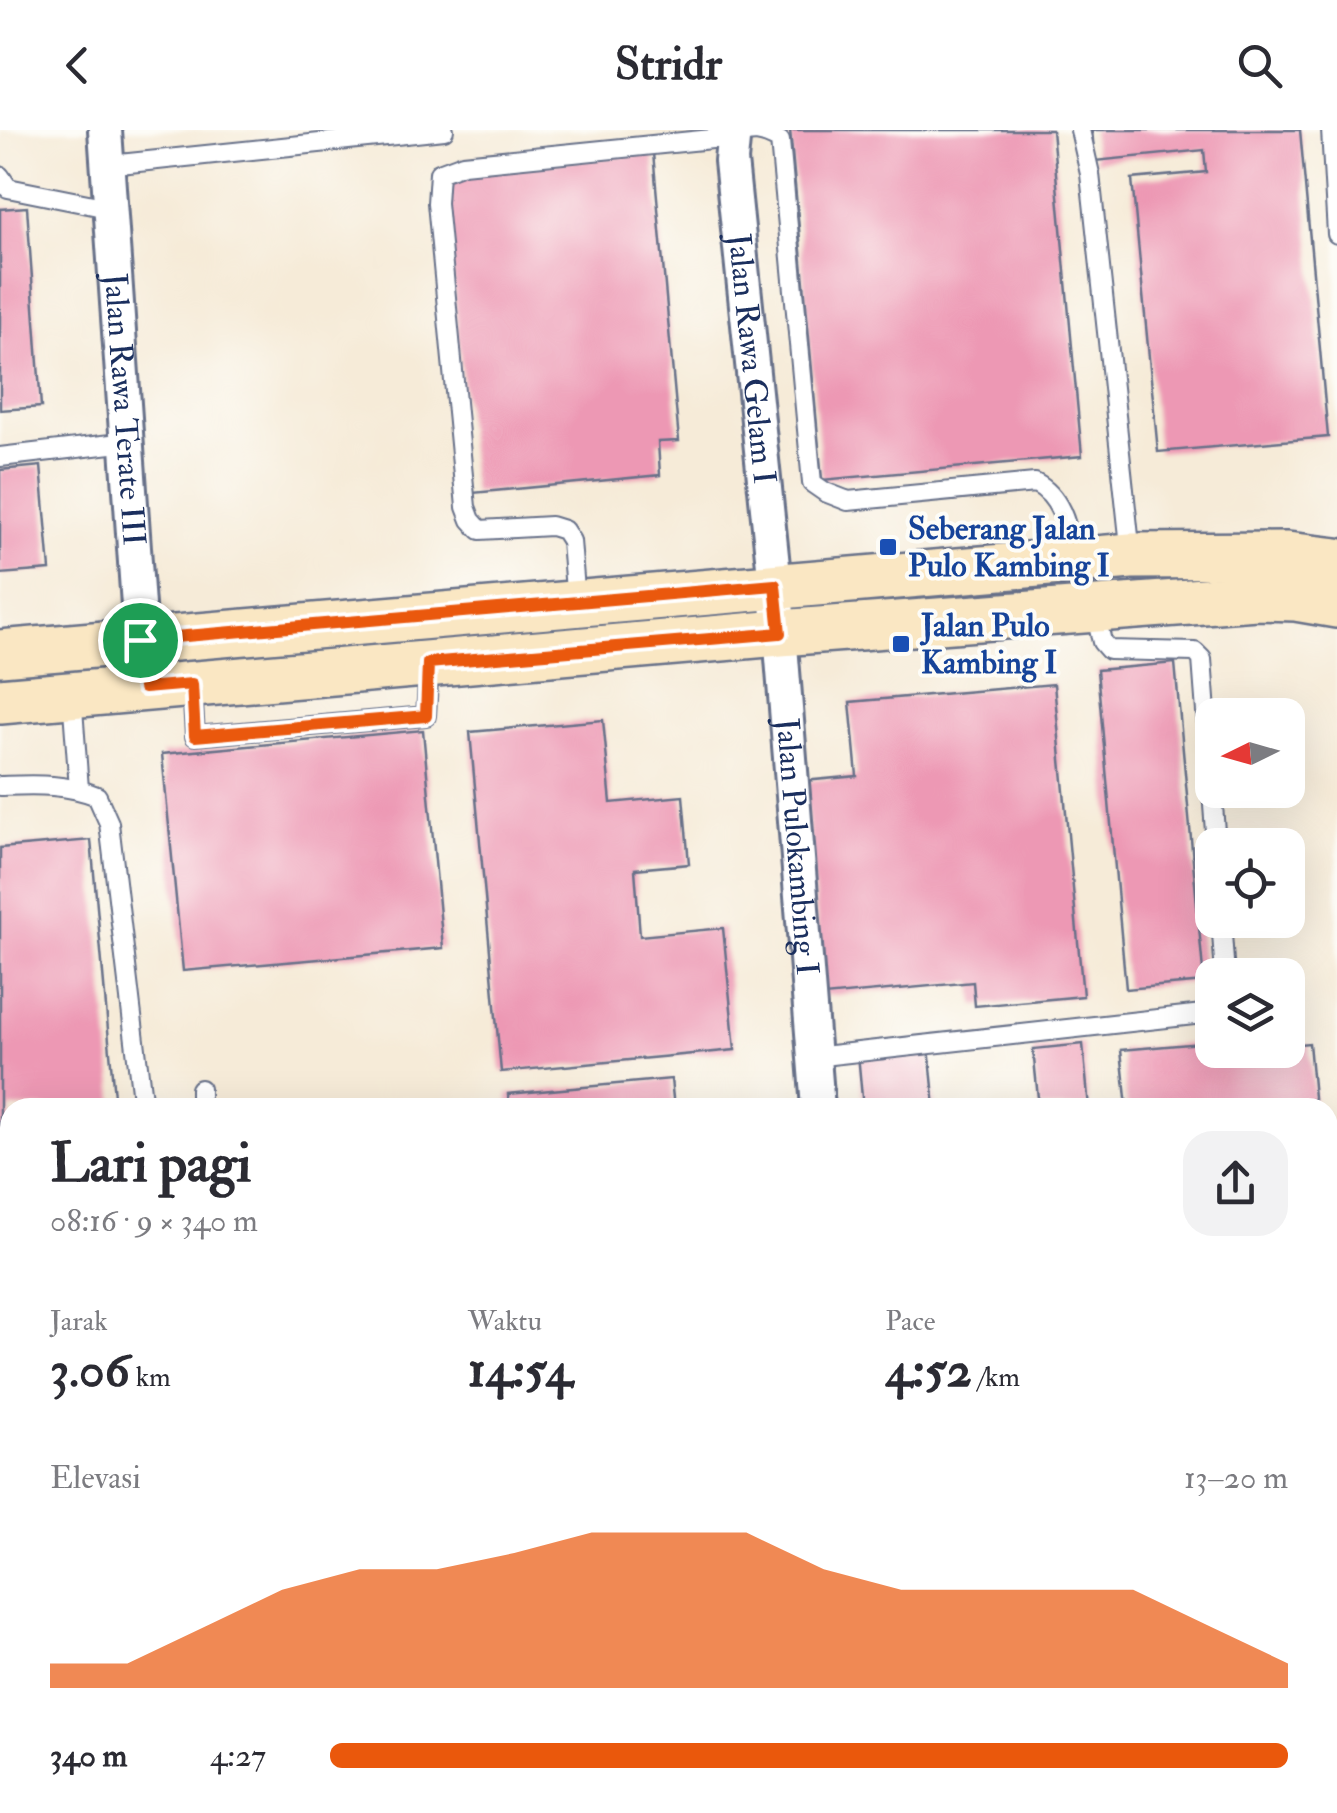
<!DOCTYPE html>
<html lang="id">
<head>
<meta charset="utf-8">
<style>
  body { margin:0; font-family:"IM FELL Double Pica",serif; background:#f2f2f3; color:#2b2b33; height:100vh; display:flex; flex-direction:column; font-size:38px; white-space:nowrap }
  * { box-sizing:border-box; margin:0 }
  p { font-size:32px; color:#7c7c81 }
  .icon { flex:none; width:55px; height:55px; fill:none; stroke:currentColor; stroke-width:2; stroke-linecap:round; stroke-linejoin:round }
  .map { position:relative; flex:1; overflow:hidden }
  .details { position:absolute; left:0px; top:968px; width:1338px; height:718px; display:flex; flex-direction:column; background:#fff; border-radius:30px 30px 0 0; box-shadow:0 10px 40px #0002 }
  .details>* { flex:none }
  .needle { width:65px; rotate:265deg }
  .buttons { position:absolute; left:1195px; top:568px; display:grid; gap:20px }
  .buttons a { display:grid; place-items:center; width:110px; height:110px; border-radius:20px; background:#fff; box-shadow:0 10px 40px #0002; font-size:50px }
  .pin { position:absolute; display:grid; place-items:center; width:85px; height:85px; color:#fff; margin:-42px; border:5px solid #fff; border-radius:50%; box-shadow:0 2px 10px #0007 }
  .round { display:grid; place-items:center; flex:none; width:105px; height:105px; border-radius:30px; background:#f2f2f3 }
  .head { display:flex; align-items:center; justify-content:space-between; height:170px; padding:0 50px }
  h1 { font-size:55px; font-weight:800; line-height:75px }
  .stats { display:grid; grid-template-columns:repeat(3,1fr); gap:15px; height:170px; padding:10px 50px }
  .stats div { display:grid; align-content:center }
  .stats b { font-size:50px; font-weight:800 }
  .stats small { font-size:28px; font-weight:400 }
  .stats p { font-size:28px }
  .chart { height:280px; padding:20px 50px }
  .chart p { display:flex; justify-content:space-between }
  .chart svg { width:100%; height:180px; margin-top:10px; fill:#ea580c; opacity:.7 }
  ul { padding:0 50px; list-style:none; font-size:32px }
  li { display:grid; grid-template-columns:160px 120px 1fr; align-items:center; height:75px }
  li i { height:25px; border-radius:12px; background:#ea580c }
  header { display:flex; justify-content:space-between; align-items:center; height:130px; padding:0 50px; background:#fff; font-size:45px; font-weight:800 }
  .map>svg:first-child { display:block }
  .building { fill:#ed98b4 }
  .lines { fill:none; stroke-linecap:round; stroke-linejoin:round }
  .lane-casing { stroke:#687189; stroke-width:22 }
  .street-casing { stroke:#687189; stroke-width:38 }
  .secondary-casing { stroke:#687189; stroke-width:50 }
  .lane { stroke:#fff; stroke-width:18 }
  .street { stroke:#fff; stroke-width:32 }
  .secondary { stroke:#fae7c3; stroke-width:45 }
  .route-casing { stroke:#fff; stroke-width:20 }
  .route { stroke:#ea580c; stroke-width:12 }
  .transit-dot { fill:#1a4fb4; stroke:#fdfcf7; stroke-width:4 }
  .labels { text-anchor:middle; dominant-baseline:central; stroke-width:8; stroke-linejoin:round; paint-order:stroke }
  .street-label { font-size:32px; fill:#1b2f5e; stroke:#fdfcf7 }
  .transit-label { font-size:32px; font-weight:bold; fill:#164399; stroke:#fdfcf7; text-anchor:start }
</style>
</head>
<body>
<header><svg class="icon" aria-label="back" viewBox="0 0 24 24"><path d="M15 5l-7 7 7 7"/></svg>Stridr<svg class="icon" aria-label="search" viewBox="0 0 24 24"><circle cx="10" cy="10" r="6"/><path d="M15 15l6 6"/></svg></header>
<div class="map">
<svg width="1337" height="1683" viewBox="0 0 1337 1683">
  <rect width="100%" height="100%" fill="#fdfcf7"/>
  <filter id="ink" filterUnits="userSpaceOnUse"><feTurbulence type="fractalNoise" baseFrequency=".01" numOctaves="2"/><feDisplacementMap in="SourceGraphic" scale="20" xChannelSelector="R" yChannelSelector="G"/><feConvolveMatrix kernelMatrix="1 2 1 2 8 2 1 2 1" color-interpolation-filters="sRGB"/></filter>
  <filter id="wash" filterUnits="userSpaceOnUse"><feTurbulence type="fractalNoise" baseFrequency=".0048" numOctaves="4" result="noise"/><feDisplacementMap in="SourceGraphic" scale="40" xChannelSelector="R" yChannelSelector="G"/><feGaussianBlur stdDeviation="2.25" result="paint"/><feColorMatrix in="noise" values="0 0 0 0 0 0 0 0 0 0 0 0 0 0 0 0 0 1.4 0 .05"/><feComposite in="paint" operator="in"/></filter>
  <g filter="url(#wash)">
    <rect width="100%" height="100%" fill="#f6ebd8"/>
    <g id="blocks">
      <g class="building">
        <path d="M 790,0 L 1052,0 L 1082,326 L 822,350 Z"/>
        <path d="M 1092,0 L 1300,0 L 1328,307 L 1158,322 L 1132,49 L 1206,42 L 1204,20 L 1095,31 Z"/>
        <path d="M 653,23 L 679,311 L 658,312 L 660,345 L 473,363 L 443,43 Z"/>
        <path d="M 27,77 L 41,277 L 0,280 L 0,79 Z"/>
        <path d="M 41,336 L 50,440 L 0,444 L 0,340 Z"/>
        <path d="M 1175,533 L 1204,852 L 1126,859 L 1097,540 Z"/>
        <path d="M 1054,554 L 1083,866 L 975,876 L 973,852 L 824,866 L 804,651 L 857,646 L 850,572 Z"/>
        <path d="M 603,590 L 611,673 L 683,666 L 689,734 L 635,739 L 640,806 L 723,798 L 735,920 L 501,942 L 470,602 Z"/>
        <path d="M 423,600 L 443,818 L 183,841 L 162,624 Z"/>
        <path d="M 91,710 L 115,978 L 10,978 L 10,1023 L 0,1024 L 0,718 Z"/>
        <path d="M 1212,912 L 1212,920 L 1220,922 L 1288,920 L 1288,915 L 1309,913 L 1315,978 L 1127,978 L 1121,920 Z"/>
        <path d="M 1083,914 L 1089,978 L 1039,978 L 1033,919 Z"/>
        <path d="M 929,917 L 935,978 L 863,978 L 858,924 Z"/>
        <path d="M 671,949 L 674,978 L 509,978 L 508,964 Z"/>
        <path d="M 10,1033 L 10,1292 L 0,1293 L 0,1034 Z"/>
        <path d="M 1337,1338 L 1337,1500 L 1334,1500 L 1328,1426 L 1328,1339 Z"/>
        <path d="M 10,1427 L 10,1630 L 0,1631 L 0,1428 Z"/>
        <path d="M 1328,1636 L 1337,1637 L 1337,1683 L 1316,1683 L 1317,1675 L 1328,1675 Z"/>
        <path d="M 482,1675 L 578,1675 L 580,1683 L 483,1683 Z"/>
        <path d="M 950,1675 L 1036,1675 L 1037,1683 L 909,1683 Z"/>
        <path d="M 1120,1675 L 1287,1675 L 1287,1683 L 1119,1683 Z"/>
      </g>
    </g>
  </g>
  <g filter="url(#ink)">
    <use href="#blocks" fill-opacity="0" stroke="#687189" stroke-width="2.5"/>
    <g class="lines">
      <defs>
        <g id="lane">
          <path d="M 1080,0 L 1090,44 L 1131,425"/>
          <path d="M 1331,0 L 1337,104"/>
          <path d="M 110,35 L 444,0"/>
          <path d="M 0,46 L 8,58 L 113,79"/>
          <path d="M 0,327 L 128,312"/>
          <path d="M 576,473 L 571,411 L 564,400 L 551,396 L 480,400 L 471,390 L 466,377 L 437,73 L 439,43 L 463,34 L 732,7 C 753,0 761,0 780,11 L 812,353 L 825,362 L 848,371 L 1035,353 C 1063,367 1068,401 1075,430"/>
          <path d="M 1095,482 L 1102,512 L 1109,520 L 1195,522 L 1202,529 L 1216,715"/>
          <path d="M 192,556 L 195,606 L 426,586 L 429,534"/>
          <path d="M 72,565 L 79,659"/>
          <path d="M 0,656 C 34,655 65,653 97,666 L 109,693 L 143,978"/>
          <path d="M 1221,790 L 1225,845"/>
          <path d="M 813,927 L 1212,883"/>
          <path d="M 200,959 L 200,978"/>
          <path d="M 0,1419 L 10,1418"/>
          <path d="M 679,1675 L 679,1683"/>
          <path d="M 900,1683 L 909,1675"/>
        </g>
        <g id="street">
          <path id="s1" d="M 105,0 L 142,533"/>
          <path id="s2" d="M 734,0 L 731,31 L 780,503 L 818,978"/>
          <path d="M 1328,1249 L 1337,1248"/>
          <path d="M 0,1365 L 10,1364"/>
        </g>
        <g id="secondary">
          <path d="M 0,523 L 1131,426 L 1287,425 L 1337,431"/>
          <path d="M 0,571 L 780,503 L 1256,467 L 1296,468 L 1337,475"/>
        </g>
      </defs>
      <use href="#lane" class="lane-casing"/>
      <use href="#street" class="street-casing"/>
      <use href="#secondary" class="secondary-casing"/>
      <use href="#lane" class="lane"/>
      <use href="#street" class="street"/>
      <use href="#secondary" class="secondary"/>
    </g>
  </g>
  <g class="lines" filter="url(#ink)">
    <defs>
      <path id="route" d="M 775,455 L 780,503 L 428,533 L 426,586 L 195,606 L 192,554 L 144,558 L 140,510 Z"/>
    </defs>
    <use href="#route" class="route-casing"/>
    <use href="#route" class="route"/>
  </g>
  <g class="transit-dot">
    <rect x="878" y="407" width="20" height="20" rx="5"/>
    <rect x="891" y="504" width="20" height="20" rx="5"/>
  </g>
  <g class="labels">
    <g class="street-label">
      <text stroke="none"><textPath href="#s2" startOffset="230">Jalan Rawa Gelam I</textPath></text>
      <text stroke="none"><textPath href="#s1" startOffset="280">Jalan Rawa Terate III</textPath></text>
      <text stroke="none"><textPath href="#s2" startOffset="720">Jalan Pulokambing I</textPath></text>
    </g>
    <g class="transit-label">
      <text x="908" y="399">Seberang Jalan<tspan x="908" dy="37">Pulo Kambing I</tspan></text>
      <text x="921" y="496">Jalan Pulo<tspan x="921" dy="37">Kambing I</tspan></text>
    </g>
  </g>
</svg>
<div class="buttons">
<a><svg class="needle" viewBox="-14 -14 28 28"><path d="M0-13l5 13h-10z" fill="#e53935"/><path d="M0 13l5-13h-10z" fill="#7c7c81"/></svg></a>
<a><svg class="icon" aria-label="locate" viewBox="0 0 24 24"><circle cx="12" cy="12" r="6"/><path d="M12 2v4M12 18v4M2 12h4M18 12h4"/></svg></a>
<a><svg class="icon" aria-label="layers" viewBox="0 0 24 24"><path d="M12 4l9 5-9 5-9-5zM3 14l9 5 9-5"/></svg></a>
</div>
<div class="pin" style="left:140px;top:510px;background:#1e9e55"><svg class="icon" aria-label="arrive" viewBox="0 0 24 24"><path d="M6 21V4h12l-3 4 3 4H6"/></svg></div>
<section class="details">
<div class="head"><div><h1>Lari pagi</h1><p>08:16 · 9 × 340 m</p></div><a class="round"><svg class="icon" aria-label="share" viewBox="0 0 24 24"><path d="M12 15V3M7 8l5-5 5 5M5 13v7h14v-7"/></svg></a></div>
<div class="stats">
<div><p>Jarak</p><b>3.06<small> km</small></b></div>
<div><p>Waktu</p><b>14:54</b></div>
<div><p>Pace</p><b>4:52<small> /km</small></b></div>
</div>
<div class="chart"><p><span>Elevasi</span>13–20 m</p>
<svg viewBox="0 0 160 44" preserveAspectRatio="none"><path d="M0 44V38L10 38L20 29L30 20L40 15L50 15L60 11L70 6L80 6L90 6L100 15L110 20L120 20L130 20L140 20L150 29L160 38V44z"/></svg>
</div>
<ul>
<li><b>340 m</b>4:27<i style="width:100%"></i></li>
</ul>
</section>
</div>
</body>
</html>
